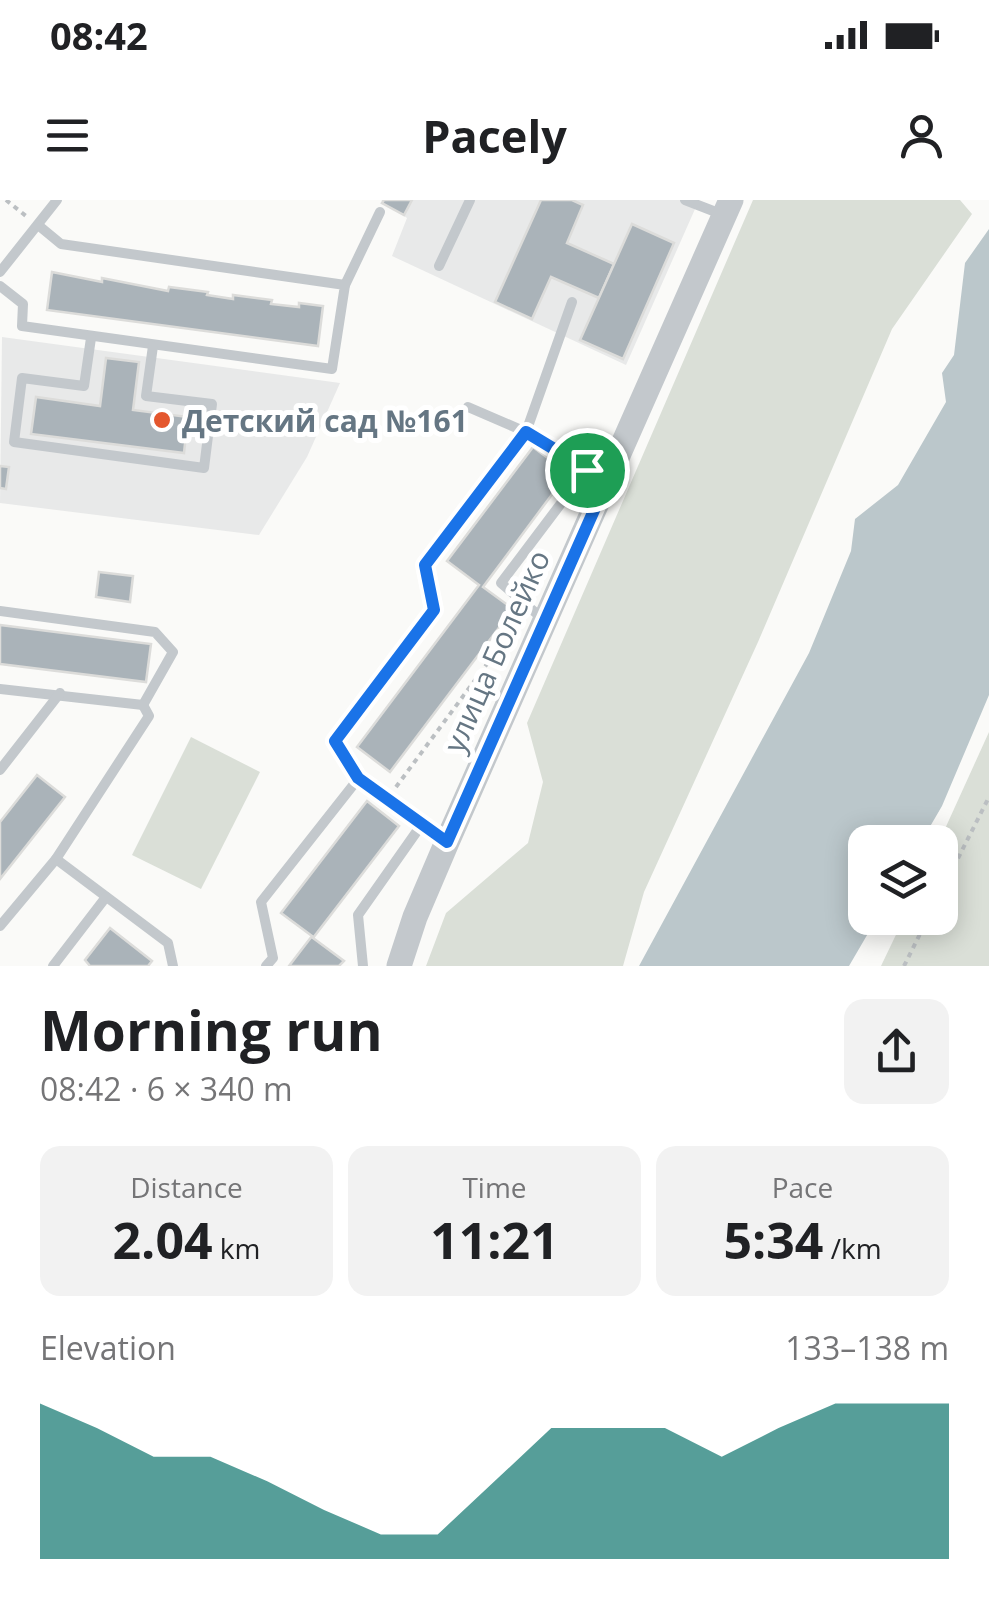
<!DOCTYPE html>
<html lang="en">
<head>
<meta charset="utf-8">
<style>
  body { margin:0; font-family:"Open Sans",sans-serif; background:#f2f2f2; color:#202124; height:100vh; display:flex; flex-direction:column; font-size:38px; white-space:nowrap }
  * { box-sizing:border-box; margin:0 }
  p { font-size:32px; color:#757577 }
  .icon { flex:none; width:55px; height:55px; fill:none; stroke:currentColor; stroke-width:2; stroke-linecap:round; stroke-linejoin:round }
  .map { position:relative; height:766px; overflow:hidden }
  .drawer { display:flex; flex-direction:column; background:#fff; flex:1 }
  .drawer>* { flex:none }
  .controls { position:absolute; left:848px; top:625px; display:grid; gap:20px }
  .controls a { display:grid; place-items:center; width:110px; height:110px; border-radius:20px; background:#fff; box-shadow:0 5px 25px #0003; font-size:50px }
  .pin { position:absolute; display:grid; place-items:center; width:85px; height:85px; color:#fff; margin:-42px; border:5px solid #fff; border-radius:50%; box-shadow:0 2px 10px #0007 }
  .round { display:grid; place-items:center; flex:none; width:105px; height:105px; border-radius:20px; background:#f2f2f2 }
  .overview { display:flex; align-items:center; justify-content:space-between; height:170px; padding:0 40px }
  h1 { font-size:55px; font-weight:700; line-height:75px }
  .figures { display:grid; grid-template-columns:repeat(3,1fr); gap:15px; height:170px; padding:10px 40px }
  .figures div { display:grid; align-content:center; border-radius:20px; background:#f2f2f2; text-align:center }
  .figures b { font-size:50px; font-weight:700 }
  .figures small { font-size:28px; font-weight:400 }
  .figures p { font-size:28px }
  .chart { height:280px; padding:20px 40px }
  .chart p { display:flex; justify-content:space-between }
  .chart svg { width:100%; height:180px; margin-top:10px; fill:#0f766e; opacity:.7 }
  .status { display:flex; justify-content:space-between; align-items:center; height:70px; padding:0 50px; background:#fff; direction:ltr }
  .status svg { height:28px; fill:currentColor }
  header { display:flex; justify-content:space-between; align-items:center; height:130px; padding:0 40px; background:#fff; font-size:45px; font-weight:700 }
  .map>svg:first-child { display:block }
  .built { fill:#e8e9e9 }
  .green { fill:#dadfd7 }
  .water { fill:#bbc7cb }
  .building { fill:#aab3b9; stroke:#dcdcda; stroke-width:2.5 }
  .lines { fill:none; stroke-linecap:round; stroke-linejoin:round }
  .path { stroke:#bbbfc2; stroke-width:4; stroke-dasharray:5 5; stroke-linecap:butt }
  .service { stroke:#c3c8cc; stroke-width:10 }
  .tertiary { stroke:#c3c8cc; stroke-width:25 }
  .route-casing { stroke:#fff; stroke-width:20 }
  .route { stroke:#1a73e8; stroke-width:12 }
  .poi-dot { fill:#e4572e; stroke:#fff; stroke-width:4 }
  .labels { text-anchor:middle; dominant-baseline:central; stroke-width:10; stroke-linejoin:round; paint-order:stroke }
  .poi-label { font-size:30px; font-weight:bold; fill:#657683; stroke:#fff; text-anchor:start }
  .street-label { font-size:30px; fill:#657683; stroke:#fff }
</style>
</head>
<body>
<div class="status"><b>08:42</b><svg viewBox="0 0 49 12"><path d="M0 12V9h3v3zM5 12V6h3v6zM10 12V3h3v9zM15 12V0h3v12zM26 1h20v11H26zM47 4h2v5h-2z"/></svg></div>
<header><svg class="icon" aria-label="menu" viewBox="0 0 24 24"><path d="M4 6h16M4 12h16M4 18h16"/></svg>Pacely<svg class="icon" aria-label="person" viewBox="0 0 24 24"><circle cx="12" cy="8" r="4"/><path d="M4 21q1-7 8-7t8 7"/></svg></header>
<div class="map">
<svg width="989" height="766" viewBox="0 0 989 766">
  <rect width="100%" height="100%" fill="#fafaf8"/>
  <g class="built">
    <path d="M 381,0 L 699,0 L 626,165 L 392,56 L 407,18 Z"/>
    <path d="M 2,137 L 340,183 L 307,257 L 259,335 L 0,303 Z"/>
  </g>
  <g class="green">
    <path d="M 753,0 L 960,0 L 972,14 L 892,129 L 758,442 L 644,692 L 623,766 L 426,766 L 446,713 L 528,643 L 543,582 L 527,523 Z"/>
    <path d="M 989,532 L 989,766 L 881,766 L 904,718 L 940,718 L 939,642 Z"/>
    <path d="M 191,537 L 260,572 L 201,689 L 132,655 Z"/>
  </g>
  <path class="water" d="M 989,29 L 989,495 L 942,606 L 921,642 L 865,642 L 865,718 L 877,718 L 849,766 L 639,766 L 809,453 L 851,351 L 855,319 L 898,285 L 946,202 L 942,173 L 954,155 L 965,63 Z"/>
  <g class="building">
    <path d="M 384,0 L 412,0 L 404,15 L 382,3 Z"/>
    <path d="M 541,0 L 572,0 L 583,5 L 567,43 L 614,64 L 599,98 L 551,77 L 532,119 L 495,102 Z"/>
    <path d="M 632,24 L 674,43 L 623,159 L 580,140 Z"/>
    <path d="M 52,72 L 102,82 L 102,78 L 168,91 L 169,87 L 208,92 L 207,95 L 233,99 L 233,95 L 272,100 L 271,104 L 299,107 L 299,103 L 323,106 L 318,146 L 47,110 Z"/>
    <path d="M 106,158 L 139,162 L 133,210 L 188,217 L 184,253 L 31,234 L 36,197 L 100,206 Z"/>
    <path d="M 533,247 L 568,273 L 483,387 L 513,409 L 390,572 L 357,547 L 479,385 L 447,361 Z"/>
    <path d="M 0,266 L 9,267 L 6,289 L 0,288 Z"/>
    <path d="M 99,372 L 133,376 L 130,402 L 96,397 Z"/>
    <path d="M 0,425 L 151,444 L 146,482 L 0,464 Z"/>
    <path d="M 37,575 L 65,597 L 0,679 L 0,622 Z"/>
    <path d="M 367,601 L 399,626 L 313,738 L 344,761 L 339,766 L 289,766 L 312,736 L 281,713 Z"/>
    <path d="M 110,728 L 152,761 L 148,766 L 90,766 L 85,760 Z"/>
  </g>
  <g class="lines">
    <g class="path">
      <path d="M 6,0 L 26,16"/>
      <path d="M 396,587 L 518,422"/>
      <path d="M 940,694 L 989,597"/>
      <path d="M 904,766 L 928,718"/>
    </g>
    <g class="service">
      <path d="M 685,0 L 721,14"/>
      <path d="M 439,66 L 470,0"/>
      <path d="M 0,72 L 57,0"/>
      <path d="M 345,85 L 380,12"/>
      <path d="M 0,86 L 23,104 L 22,126 L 332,169 L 345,85 L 61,44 L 38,25"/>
      <path d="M 91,138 L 84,186 L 22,178 L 14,242 L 204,268 L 212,204 L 146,196 L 153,146"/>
      <path d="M 468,207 L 526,232 L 607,281"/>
      <path d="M 0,411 L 155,432 L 173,452 L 143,505 L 0,489"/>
      <path d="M 544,420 L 501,383 L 587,269"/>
      <path d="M 0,570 L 60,493"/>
      <path d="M 447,642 L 358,579 L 335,541 L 434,410 L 425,365 L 526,232 L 572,102"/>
      <path d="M 56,659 L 168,743 L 173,766"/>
      <path d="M 0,726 L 56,659 L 149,516 L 143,505"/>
      <path d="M 53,766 L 106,697"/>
      <path d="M 266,766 L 273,758 L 261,702 L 358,579"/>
      <path d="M 363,766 L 358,715 L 422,624"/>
    </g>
    <path class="tertiary" d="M 399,766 L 415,717 L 447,642 L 731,0"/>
  </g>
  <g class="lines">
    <defs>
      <path id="route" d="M 526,232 L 607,281 L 447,642 L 358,578 L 335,541 L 434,410 L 425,365 Z"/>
    </defs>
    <use href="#route" class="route-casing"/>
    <use href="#route" class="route"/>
  </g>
  <circle class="poi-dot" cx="162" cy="220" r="10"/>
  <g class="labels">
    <g class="poi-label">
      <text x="182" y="220">Детский сад №161</text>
    </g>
    <g class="street-label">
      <text transform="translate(496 451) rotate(-66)">улица Болейко</text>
    </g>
  </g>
</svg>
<div class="controls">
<a><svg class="icon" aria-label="layers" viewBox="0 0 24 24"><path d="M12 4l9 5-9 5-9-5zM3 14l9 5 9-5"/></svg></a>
</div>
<div class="pin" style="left:587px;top:270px;background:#1e9e55"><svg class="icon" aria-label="arrive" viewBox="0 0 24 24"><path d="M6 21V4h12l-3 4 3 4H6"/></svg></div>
</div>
<section class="drawer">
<div class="overview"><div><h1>Morning run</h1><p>08:42 · 6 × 340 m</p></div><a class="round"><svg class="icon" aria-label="share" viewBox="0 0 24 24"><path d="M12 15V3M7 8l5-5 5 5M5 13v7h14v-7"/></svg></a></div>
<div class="figures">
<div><p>Distance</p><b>2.04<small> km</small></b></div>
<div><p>Time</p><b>11:21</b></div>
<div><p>Pace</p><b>5:34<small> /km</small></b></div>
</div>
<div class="chart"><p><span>Elevation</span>133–138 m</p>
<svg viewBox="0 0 160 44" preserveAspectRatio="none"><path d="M0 44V6L10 12L20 19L30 19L40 25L50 32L60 38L70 38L80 25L90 12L100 12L110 12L120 19L130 12L140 6L150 6L160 6V44z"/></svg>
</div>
</section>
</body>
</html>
